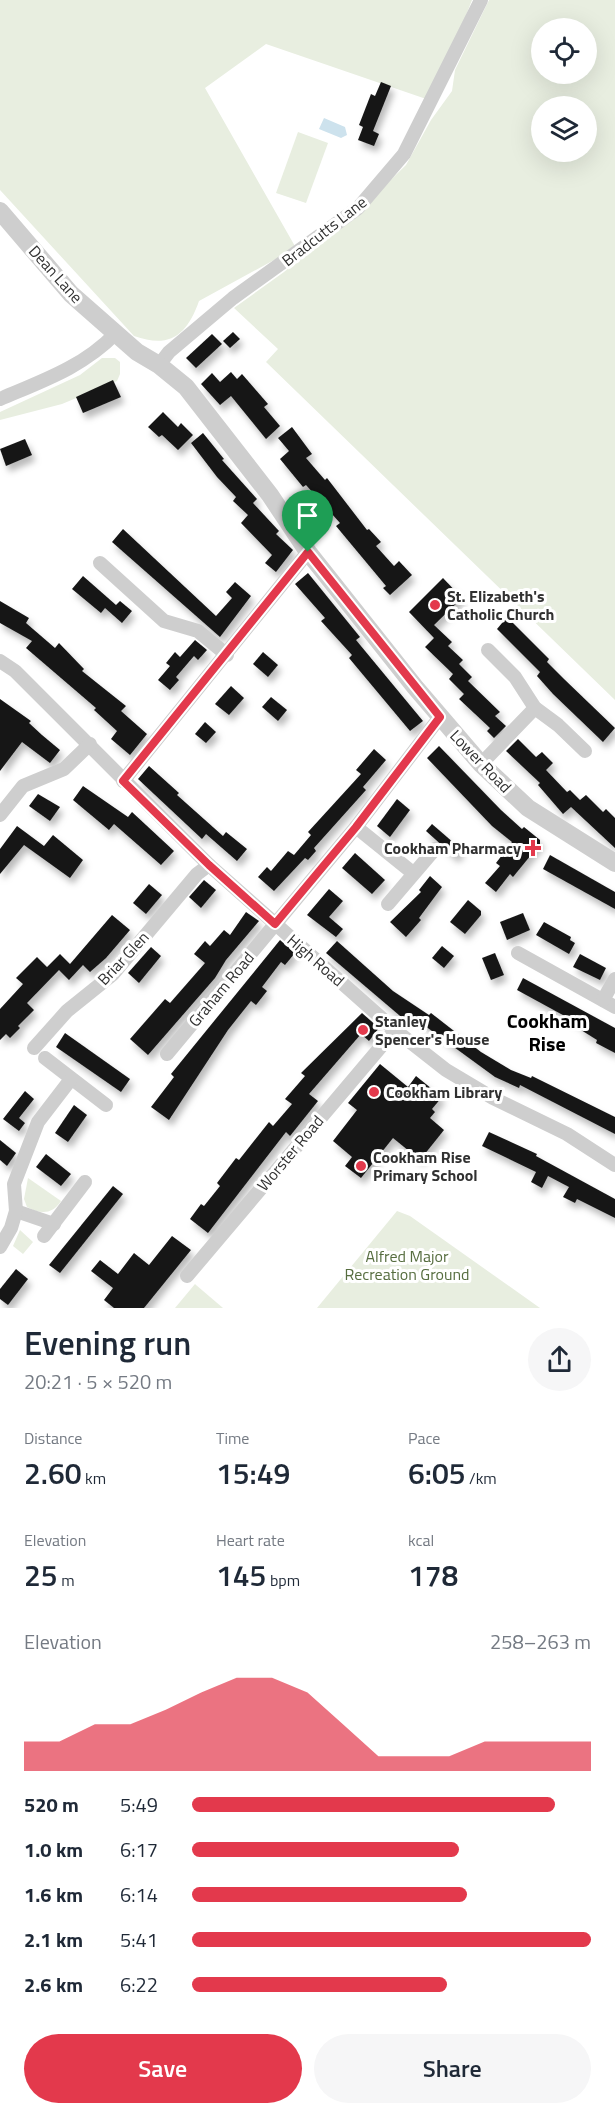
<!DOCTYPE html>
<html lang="en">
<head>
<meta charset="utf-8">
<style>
  body { margin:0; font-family:"Titillium Web",sans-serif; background:#f6f6f7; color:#1f2937; height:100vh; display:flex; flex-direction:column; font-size:22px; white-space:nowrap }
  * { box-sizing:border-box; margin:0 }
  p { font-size:20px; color:#747a83 }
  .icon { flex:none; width:33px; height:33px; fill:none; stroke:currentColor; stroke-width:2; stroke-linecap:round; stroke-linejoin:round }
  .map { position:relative; height:1308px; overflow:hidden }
  .sheet { display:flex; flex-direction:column; background:#fff; flex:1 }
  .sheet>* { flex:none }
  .tools { position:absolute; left:531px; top:18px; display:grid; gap:12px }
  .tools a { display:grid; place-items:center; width:66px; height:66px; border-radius:50%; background:#fff; box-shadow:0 6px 24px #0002; font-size:30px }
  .pin { position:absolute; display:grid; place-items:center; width:51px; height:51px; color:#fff; margin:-62px -26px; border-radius:50% 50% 50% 0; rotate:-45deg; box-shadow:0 0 6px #0007 }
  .pin .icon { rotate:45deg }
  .round { display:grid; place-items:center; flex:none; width:63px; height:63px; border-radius:32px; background:#f6f6f7 }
  .summary { display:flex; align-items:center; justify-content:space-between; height:102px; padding:0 24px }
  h1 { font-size:33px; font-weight:600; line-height:45px }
  .figures { display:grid; grid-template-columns:repeat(3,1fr); gap:9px; height:102px; padding:6px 24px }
  .figures div { display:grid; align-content:center }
  .figures b { font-size:30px; font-weight:600 }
  .figures small { font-size:16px; font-weight:400 }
  .figures p { font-size:16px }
  .chart { height:168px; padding:12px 24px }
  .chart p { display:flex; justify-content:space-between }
  .chart svg { width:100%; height:108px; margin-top:6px; fill:#e3394c; opacity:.7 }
  .button { display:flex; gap:12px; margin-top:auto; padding:12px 24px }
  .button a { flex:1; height:69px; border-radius:36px; background:#e3394c; color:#fff; font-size:24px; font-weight:600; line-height:69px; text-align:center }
  .button a+a { background:#f6f6f7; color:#1f2937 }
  ul { padding:0 24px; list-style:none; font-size:20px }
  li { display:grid; grid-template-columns:96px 72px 1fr; align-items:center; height:45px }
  li i { height:15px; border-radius:8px; background:#e3394c }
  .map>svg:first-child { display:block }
  .green { fill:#e8eee0; fill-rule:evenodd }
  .water { fill:#cde2ed }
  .building { fill:#181818; filter:url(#shadow) }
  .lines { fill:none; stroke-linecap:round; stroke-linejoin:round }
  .minor { stroke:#cecece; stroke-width:14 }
  .tertiary { stroke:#cecece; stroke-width:18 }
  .route-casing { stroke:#fff; stroke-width:12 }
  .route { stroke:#e3394c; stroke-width:8 }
  .poi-dot { fill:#e3394c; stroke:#fff; stroke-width:2 }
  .labels { text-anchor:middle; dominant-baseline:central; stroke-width:6; stroke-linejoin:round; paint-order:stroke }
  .street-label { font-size:16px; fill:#313131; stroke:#fff }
  .poi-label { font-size:16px; font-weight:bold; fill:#313131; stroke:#fff; text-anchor:start }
  .park-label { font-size:16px; fill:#566d3f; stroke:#fff }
  .quarter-label { font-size:20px; font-weight:bold; fill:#000; stroke:#fff }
</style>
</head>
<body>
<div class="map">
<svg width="615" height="1308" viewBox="0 0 615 1308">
  <defs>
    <filter id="shadow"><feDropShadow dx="3.5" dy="6" stdDeviation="3" flood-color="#0004"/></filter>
  </defs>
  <rect width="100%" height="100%" fill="#fff"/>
  <g class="green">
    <path d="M 0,0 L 472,0 L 432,101 L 266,44 L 205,88 L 296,248 L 199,301 C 187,335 170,349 134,336 L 0,190 Z"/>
    <path d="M 489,0 L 615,0 L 615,700 L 266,362 L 278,349 L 234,308 L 284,272 L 365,205 L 406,165 L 431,120 L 452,91 L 455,70 ZM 542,28 L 586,28 L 586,74 L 542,74 ZM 542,106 L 586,106 L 586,152 L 542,152 Z"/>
    <path d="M 298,132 L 328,143 L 306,203 L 276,193 Z"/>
    <path d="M 102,358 L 115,358 L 120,362 L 120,374 L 117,381 L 62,404 L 0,420 L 0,412 L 80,375 Z"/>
    <path d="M 28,1178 L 61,1201 C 52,1215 40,1214 27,1207 L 24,1199 Z"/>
    <path d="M 397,1211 L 410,1216 L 540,1308 L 317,1308 Z"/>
    <path d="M 20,1230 L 33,1242 L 23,1254 L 13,1246 Z"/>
    <path d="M 195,1284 L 196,1285 L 223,1308 L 175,1308 Z"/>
  </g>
  <path class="water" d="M 324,118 L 345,127 L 347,135 L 341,138 L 319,129 Z"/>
  <g class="building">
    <path d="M 381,82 L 391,86 L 373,131 L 379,134 L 374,146 L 358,140 L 363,127 L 359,125 L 371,94 L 375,96 Z"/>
    <path d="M 233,332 L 240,339 L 230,348 L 223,341 Z"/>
    <path d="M 212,334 L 222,344 L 196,368 L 186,358 Z"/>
    <path d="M 231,372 L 237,379 L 242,374 L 268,404 L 264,407 L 280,426 L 266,439 L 231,396 L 220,405 L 201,384 L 212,373 L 220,382 Z"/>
    <path d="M 113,380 L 121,397 L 83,413 L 76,397 Z"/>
    <path d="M 163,412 L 178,427 L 181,423 L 193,435 L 178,450 L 162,435 L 159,437 L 148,427 Z"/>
    <path d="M 292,427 L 312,454 L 306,458 L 325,480 L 327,478 L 367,530 L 369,529 L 381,542 L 376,546 L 394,566 L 399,561 L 412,575 L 390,595 L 383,588 L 386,586 L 336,526 L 340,523 L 306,485 L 303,487 L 280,459 L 289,451 L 278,438 Z"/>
    <path d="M 203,433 L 224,459 L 222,460 L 257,499 L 253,503 L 279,531 L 276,534 L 293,550 L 276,572 L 265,563 L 272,555 L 241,523 L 248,515 L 233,501 L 236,497 L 217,477 L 191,443 Z"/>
    <path d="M 25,439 L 32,455 L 6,466 L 0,449 Z"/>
    <path d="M 123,529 L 216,616 L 232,598 L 226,592 L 235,582 L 251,596 L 220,637 L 112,542 Z"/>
    <path d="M 308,573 L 360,637 L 356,640 L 423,721 L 410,731 L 349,658 L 352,655 L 321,621 L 325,618 L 295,584 Z"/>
    <path d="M 83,576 L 116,605 L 120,601 L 132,611 L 122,623 L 105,608 L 101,613 L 72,589 Z"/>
    <path d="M 443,578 L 462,598 L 434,625 L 452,642 L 448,646 L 463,660 L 459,664 L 472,677 L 468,681 L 500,712 L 495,716 L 506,726 L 494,738 L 487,731 L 490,728 L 459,699 L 464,694 L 449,679 L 453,674 L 425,647 L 434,638 L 409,612 Z"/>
    <path d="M 0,601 L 29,618 L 26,623 L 55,648 L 59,643 L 84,669 L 82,671 L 126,706 L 121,711 L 147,734 L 130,755 L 111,739 L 117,731 L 94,710 L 96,708 L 26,648 L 32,641 L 0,623 Z"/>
    <path d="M 507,617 L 549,659 L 547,662 L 564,679 L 615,728 L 603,742 L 553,694 L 537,676 L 540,672 L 497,629 Z"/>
    <path d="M 195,640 L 207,650 L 198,660 L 194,656 L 176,677 L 179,680 L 170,690 L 158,680 L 170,666 L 166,663 L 175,652 L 180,657 Z"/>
    <path d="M 263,652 L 278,665 L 268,677 L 253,664 Z"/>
    <path d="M 231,686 L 244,698 L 229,715 L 215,704 Z"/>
    <path d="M 271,697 L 287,710 L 278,721 L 262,707 Z"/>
    <path d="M 0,699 L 31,721 L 29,723 L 42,735 L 60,750 L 50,763 L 22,742 L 0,771 Z"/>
    <path d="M 205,722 L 216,732 L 206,743 L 195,734 Z"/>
    <path d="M 518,739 L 536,757 L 542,752 L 553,763 L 546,770 L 567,792 L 570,790 L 580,800 L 586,795 L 603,812 L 606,809 L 615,818 L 615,848 L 571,807 L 563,814 L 538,785 L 540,783 L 506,751 Z"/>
    <path d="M 439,746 L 501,810 L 522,829 L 524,827 L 540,840 L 540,844 L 513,877 L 510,874 L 496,892 L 485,883 L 500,866 L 496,863 L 512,842 L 492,826 L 427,758 Z"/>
    <path d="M 374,749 L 386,760 L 363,787 L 366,790 L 314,848 L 316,851 L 308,860 L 305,858 L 274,891 L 258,877 L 267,867 L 271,871 L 288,851 L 294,855 L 311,835 L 308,832 L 361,774 L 356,770 Z"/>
    <path d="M 149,766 L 179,793 L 177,795 L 223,836 L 226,832 L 247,849 L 237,861 L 206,834 L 202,839 L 138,779 Z"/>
    <path d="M 83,786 L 128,817 L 132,812 L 174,851 L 161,865 L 114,824 L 109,830 L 73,800 Z"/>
    <path d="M 38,794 L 60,807 L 50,821 L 29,806 Z"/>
    <path d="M 397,799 L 410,810 L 390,837 L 377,826 Z"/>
    <path d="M 432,824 L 462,850 L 455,857 L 426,831 Z"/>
    <path d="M 17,826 L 44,846 L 53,835 L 83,860 L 70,878 L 24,845 L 0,874 L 0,849 Z"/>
    <path d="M 355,853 L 385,880 L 372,894 L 342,868 Z"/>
    <path d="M 550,855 L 615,892 L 615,909 L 543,869 Z"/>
    <path d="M 430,876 L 442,887 L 419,918 L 421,920 L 406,937 L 390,922 L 421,892 L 419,890 Z"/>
    <path d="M 204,880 L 216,890 L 201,908 L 189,897 Z"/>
    <path d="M 149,884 L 162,895 L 146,914 L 133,903 Z"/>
    <path d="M 329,889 L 343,901 L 329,917 L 343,929 L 336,937 L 307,915 Z"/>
    <path d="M 468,900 L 481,911 L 481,915 L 465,934 L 450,922 Z"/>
    <path d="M 246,912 L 259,921 L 226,960 L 215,978 L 148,1055 L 130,1039 L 165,999 L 170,1003 L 205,963 L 194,954 L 205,941 L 210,946 L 224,930 L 230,935 Z"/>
    <path d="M 523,913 L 530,930 L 507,940 L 500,922 Z"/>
    <path d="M 112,915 L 130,930 L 106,958 L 90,972 L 83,965 L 69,980 L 59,970 L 27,1003 L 34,1010 L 18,1026 L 20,1028 L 10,1038 L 6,1034 L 0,1040 L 0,1009 L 23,984 L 16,978 L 37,957 L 47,967 L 60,954 L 70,964 Z"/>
    <path d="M 544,922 L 571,937 L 570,940 L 575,943 L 569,954 L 536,935 Z"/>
    <path d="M 280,940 L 295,953 L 285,965 L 281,962 L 262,987 L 267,991 L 256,1005 L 251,1001 L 228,1030 L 169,1120 L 151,1107 L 174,1077 L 171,1074 Z"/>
    <path d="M 337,941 L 393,991 L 429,1015 L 431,1013 L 481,1052 L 511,1070 L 531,1078 L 532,1076 L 615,1117 L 615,1134 L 520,1085 L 519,1088 L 495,1077 L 410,1015 L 406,1021 L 326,953 Z"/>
    <path d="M 442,946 L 454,956 L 444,968 L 432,958 Z"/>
    <path d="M 151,947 L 161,956 L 139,983 L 128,973 Z"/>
    <path d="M 495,953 L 504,975 L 491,980 L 482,958 Z"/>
    <path d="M 580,954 L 606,968 L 600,980 L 573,967 Z"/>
    <path d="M 523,978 L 615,1028 L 615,1053 L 596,1043 L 597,1040 L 581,1030 L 583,1026 L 517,990 Z"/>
    <path d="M 362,1013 L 379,1028 L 369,1041 L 361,1034 L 309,1094 L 318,1101 L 290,1136 L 286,1132 L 208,1233 L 190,1219 L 201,1204 L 204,1206 L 220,1186 L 217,1183 L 236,1158 L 239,1160 L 269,1122 L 273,1126 L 292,1104 L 285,1099 L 305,1076 L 301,1073 Z"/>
    <path d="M 65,1033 L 130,1079 L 121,1092 L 56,1047 Z"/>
    <path d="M 380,1064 L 408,1087 L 416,1076 L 442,1097 L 432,1109 L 435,1112 L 430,1118 L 444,1130 L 420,1160 L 393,1138 L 361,1178 L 345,1166 L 352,1157 L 333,1141 L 357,1110 L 348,1103 Z"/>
    <path d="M 25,1091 L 34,1099 L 19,1118 L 25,1123 L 19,1131 L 3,1119 Z"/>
    <path d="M 74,1105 L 87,1115 L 68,1142 L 55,1133 Z"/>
    <path d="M 489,1132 L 537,1154 L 536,1156 L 615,1199 L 615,1218 L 577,1199 L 575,1203 L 563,1197 L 569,1187 L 548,1176 L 542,1188 L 531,1182 L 536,1172 L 482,1146 Z"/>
    <path d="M 0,1140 L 16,1153 L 7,1166 L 0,1160 Z"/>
    <path d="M 46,1154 L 71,1174 L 61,1186 L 36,1167 Z"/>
    <path d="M 113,1186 L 123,1194 L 60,1273 L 49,1265 Z"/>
    <path d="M 172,1236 L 191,1250 L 144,1308 L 114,1308 L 104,1300 L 113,1288 L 91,1271 L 100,1260 L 118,1274 L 134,1253 L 149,1265 Z"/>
    <path d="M 16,1269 L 28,1279 L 8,1305 L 0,1299 L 0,1289 Z"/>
  </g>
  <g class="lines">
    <g class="minor">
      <path d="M 159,365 L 169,352 L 233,298 L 358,208 L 404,154 L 481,0"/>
      <path d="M 0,399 C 42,381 83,367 115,334"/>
      <path d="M 100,563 L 164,621 L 198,631 L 227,655"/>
      <path d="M 488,650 L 515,677 L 535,708 L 558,725 L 585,751"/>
      <path d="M 0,661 L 15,671 L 209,865 L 395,1030 L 446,1070 L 493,1098 L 567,1134 L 615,1165"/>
      <path d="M 481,764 L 535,708"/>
      <path d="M 123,781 L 308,552"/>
      <path d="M 0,815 L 23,786 L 64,769 L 90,744"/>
      <path d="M 356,827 L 413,873"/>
      <path d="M 388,904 L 435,849"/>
      <path d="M 518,953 L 615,1007"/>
      <path d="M 603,1000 L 615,979"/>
      <path d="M 34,1048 L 67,1011 L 113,974 L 197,874 L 209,865"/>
      <path d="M 167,1054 L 356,827 L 440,717"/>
      <path d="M 45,1058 L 106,1105"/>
      <path d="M 16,1211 L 54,1224"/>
      <path d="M 44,1236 L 85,1182"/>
      <path d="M 0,1247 L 11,1228 L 16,1211 L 14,1184 L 38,1122 L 71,1079"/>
      <path d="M 187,1276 L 395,1030"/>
    </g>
    <path class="tertiary" d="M 0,211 L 71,294 L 137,352 L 159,365 L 186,387 L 270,495 L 308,552 L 415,687 L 481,764 L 528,808 L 615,863"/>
  </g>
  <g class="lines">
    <defs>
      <path id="route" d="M 308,552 L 440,717 L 356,827 L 275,924 L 209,865 L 123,781 Z"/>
    </defs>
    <use href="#route" class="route-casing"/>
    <use href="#route" class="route"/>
  </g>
  <g class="poi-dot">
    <circle cx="435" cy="605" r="6"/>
    <path d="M530 839h6v6h6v6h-6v6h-6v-6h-6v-6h6z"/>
    <circle cx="363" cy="1030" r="6"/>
    <circle cx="374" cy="1092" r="6"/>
    <circle cx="361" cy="1166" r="6"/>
  </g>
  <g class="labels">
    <g class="street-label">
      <text transform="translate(324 231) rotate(-38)">Bradcutts Lane</text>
      <text transform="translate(56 274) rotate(48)">Dean Lane</text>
      <text transform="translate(481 761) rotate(46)">Lower Road</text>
      <text transform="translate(123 958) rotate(-47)">Briar Glen</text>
      <text transform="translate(316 960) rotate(41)">High Road</text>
      <text transform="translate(221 989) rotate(-50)">Graham Road</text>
      <text transform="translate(290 1153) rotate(-50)">Worster Road</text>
    </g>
    <g class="poi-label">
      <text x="447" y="596">St. Elizabeth's<tspan x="447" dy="18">Catholic Church</tspan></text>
      <text x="521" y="848" text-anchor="end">Cookham Pharmacy</text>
      <text x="375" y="1021">Stanley<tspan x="375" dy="18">Spencer's House</tspan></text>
      <text x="386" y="1092">Cookham Library</text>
      <text x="373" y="1157">Cookham Rise<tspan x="373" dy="18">Primary School</tspan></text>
    </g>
    <g class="park-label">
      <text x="407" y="1256">Alfred Major<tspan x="407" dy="18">Recreation Ground</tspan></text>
    </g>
    <g class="quarter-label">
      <text x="547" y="1020">Cookham<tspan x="547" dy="23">Rise</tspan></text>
    </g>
  </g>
</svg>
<div class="tools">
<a><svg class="icon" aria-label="locate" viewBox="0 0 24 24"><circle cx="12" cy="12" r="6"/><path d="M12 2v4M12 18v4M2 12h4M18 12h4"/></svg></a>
<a><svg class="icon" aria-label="layers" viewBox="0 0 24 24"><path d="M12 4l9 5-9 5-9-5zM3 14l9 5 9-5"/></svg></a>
</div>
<div class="pin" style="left:308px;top:552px;background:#1e9e55"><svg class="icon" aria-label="arrive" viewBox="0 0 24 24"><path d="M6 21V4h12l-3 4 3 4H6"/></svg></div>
</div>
<section class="sheet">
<div class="summary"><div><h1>Evening run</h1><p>20:21 · 5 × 520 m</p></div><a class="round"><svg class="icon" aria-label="share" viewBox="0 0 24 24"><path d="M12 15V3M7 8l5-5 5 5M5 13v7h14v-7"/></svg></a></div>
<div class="figures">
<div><p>Distance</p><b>2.60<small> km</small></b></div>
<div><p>Time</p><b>15:49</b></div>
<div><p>Pace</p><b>6:05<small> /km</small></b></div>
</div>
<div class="figures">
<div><p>Elevation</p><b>25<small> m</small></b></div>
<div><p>Heart rate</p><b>145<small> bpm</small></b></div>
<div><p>kcal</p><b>178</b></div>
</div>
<div class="chart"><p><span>Elevation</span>258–263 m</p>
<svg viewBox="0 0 160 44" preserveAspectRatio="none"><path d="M0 44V32L10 32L20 25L30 25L40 19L50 12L60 6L70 6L80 12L90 25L100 38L110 38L120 38L130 32L140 32L150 32L160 32V44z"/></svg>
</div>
<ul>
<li><b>520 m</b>5:49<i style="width:91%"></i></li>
<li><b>1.0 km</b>6:17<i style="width:67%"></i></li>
<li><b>1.6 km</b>6:14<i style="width:69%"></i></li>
<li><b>2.1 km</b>5:41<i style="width:100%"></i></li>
<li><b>2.6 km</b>6:22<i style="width:64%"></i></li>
</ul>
<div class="button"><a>Save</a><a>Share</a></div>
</section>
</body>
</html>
